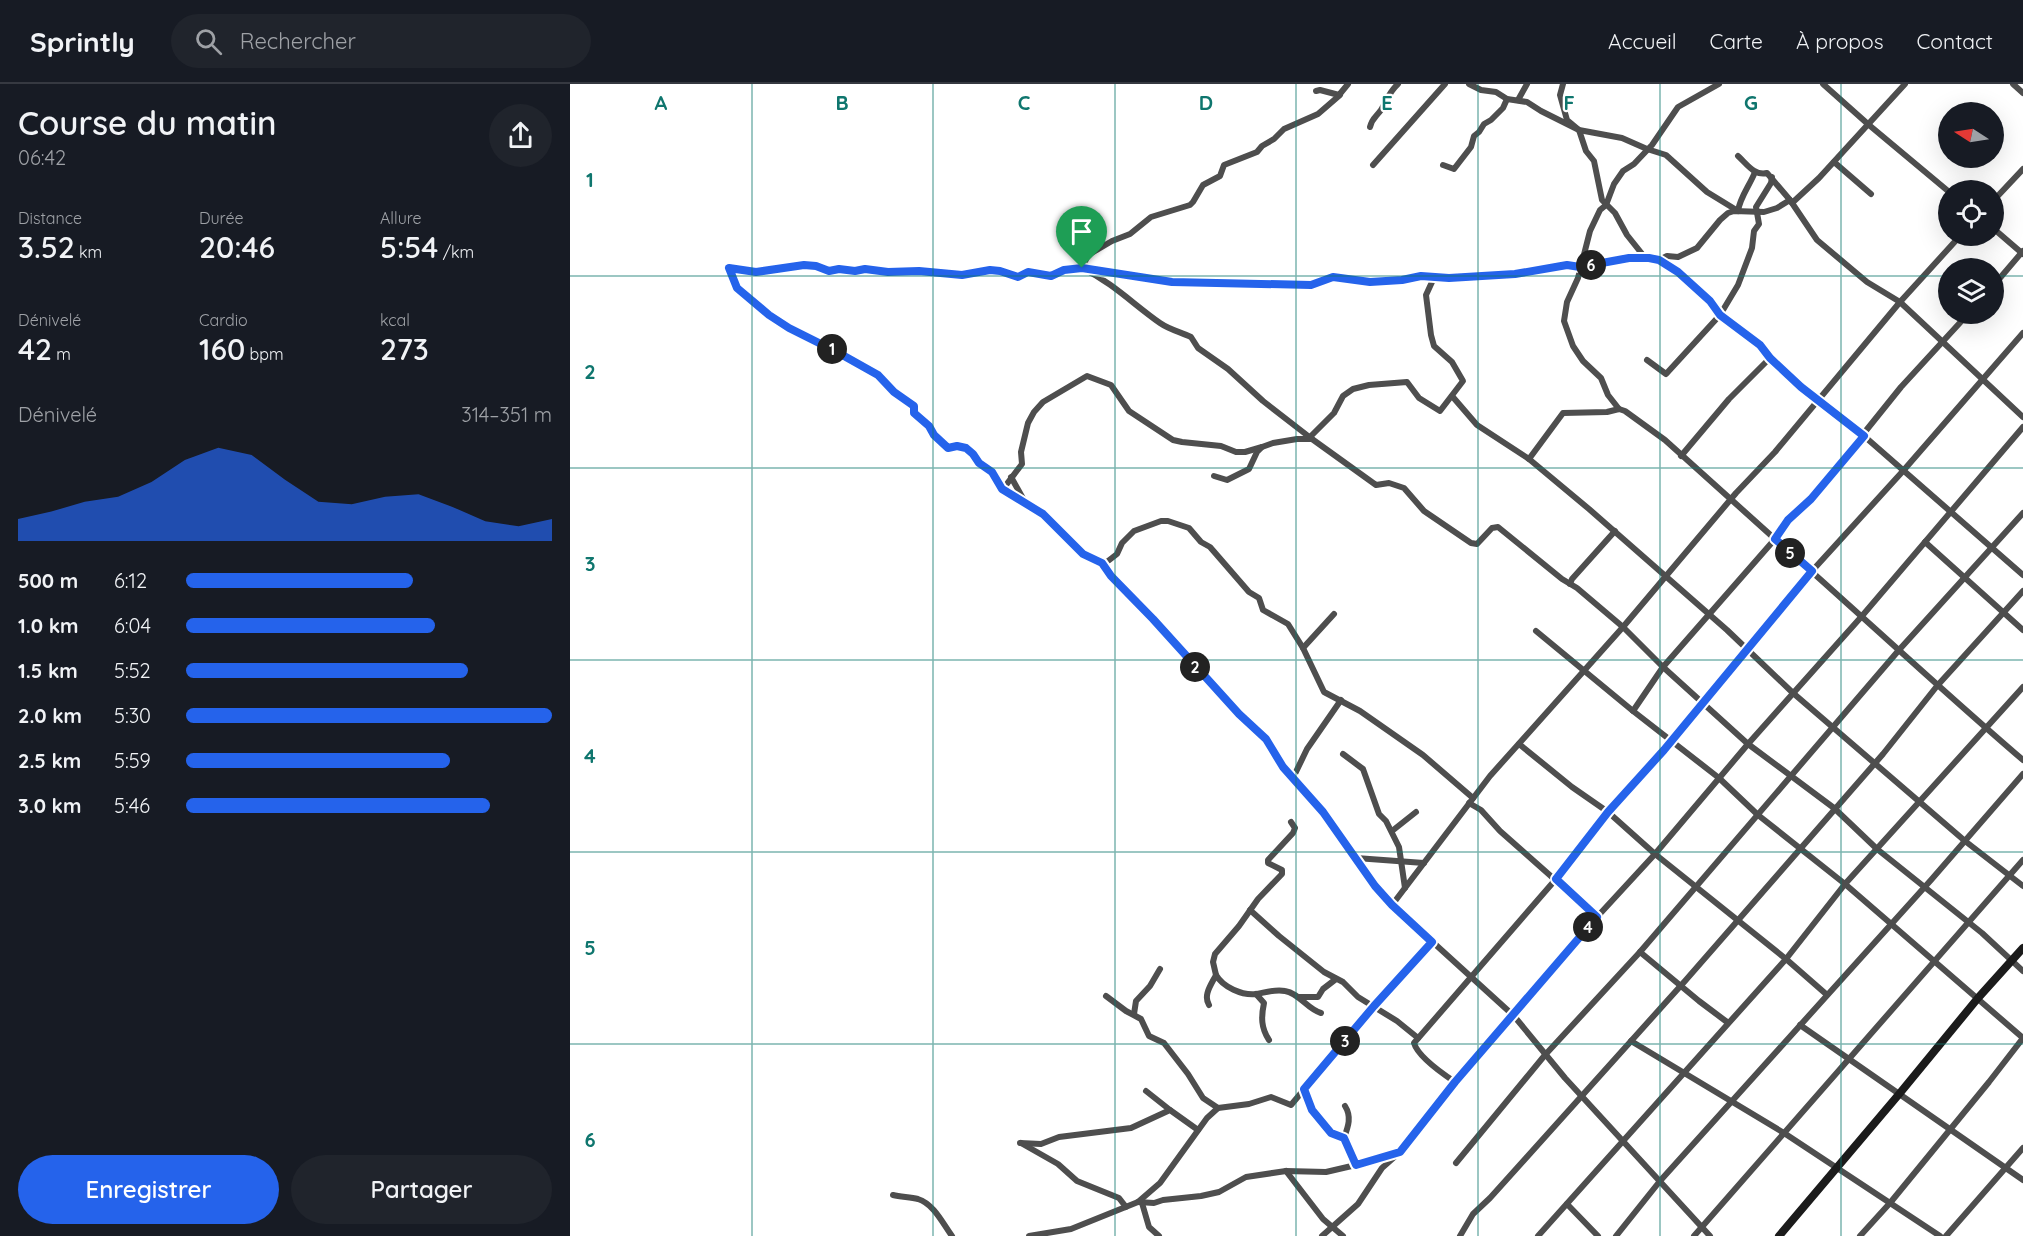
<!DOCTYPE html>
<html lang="fr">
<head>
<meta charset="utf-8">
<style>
  body { margin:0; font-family:Quicksand,sans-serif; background:#20242c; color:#f1f3f6; height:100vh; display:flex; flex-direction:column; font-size:22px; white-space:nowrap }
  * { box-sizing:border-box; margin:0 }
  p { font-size:20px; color:#9ea1a6 }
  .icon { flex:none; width:33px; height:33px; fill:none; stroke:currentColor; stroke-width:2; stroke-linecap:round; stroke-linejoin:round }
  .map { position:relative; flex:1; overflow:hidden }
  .side { display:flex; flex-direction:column; background:#171b24; width:570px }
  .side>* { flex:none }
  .needle { width:39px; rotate:282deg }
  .controls { position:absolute; left:1368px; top:18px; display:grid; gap:12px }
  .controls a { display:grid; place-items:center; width:66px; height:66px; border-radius:50%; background:#171b24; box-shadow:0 6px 24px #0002; font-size:30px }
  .pin { position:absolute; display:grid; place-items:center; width:51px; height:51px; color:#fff; margin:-62px -26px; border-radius:50% 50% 50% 0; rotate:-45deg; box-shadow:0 0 6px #0007 }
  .pin .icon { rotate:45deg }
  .km { position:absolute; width:30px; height:30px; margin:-15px; border-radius:50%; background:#222; color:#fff; font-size:16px; line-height:30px; text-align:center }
  .round { display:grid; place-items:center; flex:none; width:63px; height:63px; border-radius:32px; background:#20242c }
  .head { display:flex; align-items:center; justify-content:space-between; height:102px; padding:0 18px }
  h1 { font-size:33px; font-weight:600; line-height:45px }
  .stats { display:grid; grid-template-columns:repeat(3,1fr); gap:9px; height:102px; padding:6px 18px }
  .stats div { display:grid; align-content:center }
  .stats b { font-size:30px; font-weight:600 }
  .stats small { font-size:16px; font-weight:400 }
  .stats p { font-size:16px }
  .chart { height:168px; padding:12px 18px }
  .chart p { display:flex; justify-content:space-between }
  .chart svg { width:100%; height:108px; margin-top:6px; fill:#2563eb; opacity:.7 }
  .cta { display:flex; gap:12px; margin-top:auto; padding:12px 18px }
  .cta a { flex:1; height:69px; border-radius:36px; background:#2563eb; color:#fff; font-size:24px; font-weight:600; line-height:69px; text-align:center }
  .cta a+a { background:#20242c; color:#f1f3f6 }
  ul { padding:0 18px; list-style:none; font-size:20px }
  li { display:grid; grid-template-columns:96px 72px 1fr; align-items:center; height:45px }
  li i { height:15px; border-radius:8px; background:#2563eb }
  header { display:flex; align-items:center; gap:36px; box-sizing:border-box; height:84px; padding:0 30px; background:#171b24; border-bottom:2px solid #363941 }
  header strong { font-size:28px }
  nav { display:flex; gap:33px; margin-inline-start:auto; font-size:21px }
  .search { width:420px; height:54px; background:#20242c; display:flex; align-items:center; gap:15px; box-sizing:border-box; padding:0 21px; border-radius:33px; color:#9ea1a6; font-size:22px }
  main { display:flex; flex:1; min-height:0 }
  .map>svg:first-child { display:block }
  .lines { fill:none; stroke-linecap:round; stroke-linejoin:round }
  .street { stroke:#4e4e4e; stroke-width:6 }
  .secondary { stroke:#1b1b1b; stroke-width:8 }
  .route-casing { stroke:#fff; stroke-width:12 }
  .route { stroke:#2563eb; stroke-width:8 }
  .grid { fill:none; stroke:#0f766e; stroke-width:1.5; stroke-opacity:0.55 }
  .grid-label { font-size:20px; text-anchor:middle; font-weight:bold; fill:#0f766e; stroke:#fff; stroke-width:4.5; stroke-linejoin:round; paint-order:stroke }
</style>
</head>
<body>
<header>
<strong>Sprintly</strong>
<div class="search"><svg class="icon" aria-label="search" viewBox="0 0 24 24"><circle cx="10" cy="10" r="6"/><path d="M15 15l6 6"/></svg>Rechercher</div>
<nav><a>Accueil</a><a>Carte</a><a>À propos</a><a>Contact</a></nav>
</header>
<main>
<section class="side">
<div class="head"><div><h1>Course du matin</h1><p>06:42</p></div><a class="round"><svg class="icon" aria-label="share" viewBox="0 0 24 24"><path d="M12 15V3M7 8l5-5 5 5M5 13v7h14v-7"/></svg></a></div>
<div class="stats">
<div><p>Distance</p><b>3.52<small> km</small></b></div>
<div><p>Durée</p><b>20:46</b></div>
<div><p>Allure</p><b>5:54<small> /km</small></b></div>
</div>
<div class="stats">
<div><p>Dénivelé</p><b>42<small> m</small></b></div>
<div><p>Cardio</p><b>160<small> bpm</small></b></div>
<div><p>kcal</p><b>273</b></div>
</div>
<div class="chart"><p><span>Dénivelé</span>314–351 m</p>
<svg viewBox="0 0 160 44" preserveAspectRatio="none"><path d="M0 44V35L10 32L20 28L30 26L40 20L50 11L60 6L70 9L80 19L90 28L100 29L110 26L120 25L130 30L140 36L150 38L160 35V44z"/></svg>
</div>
<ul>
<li><b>500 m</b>6:12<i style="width:62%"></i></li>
<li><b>1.0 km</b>6:04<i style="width:68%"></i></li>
<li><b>1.5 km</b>5:52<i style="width:77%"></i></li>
<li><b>2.0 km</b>5:30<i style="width:100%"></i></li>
<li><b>2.5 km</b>5:59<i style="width:72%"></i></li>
<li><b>3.0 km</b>5:46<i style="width:83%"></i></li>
</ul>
<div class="cta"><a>Enregistrer</a><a>Partager</a></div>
</section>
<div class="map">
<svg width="1453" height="1152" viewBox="0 0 1453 1152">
  <rect width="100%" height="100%" fill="#fff"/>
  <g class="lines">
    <g class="street">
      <path d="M 899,0 L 911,6 L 926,8 L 937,15 L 957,18 L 971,27 L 1009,46 L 1052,54 L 1077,65 L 1096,71 L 1137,108 L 1168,127 C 1170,113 1180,101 1185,88"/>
      <path d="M 993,0 L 990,11 L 997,36 L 1009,46 L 1016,67 L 1024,77 L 1032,116 L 1045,129 L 1057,151 L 1073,171 L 1079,174"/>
      <path d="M 1253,0 L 1299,41 L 1378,107"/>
      <path d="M 1443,0 L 1453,9"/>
      <path d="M 746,7 L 750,6 L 769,11 L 778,0"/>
      <path d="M 948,16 L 957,0"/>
      <path d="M 800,43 C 802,34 806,33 811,26 C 817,16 819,8 828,0"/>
      <path d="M 1168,72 C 1177,80 1184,92 1197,89 L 1220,116 L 1247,156 L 1297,198 L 1330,218 L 1453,333"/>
      <path d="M 1264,78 L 1301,110"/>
      <path d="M 803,81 L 875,0"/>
      <path d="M 873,81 L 884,85 L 901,63 L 904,52 L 909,48 L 914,40 L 921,36 L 933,24 L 937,15"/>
      <path d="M 1424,116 L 1453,85"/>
      <path d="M 1222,119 L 1249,94 L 1335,0"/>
      <path d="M 1424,145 L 1453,170"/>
      <path d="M 1089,176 L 1097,172 L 1108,173 L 1127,164 L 1150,136 L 1158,129 L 1164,127 L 1194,128 L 1207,124 L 1220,116"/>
      <path d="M 1424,201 L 1453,167"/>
      <path d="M 1398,230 L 1331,303 L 1241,415 L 1218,436 L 1205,455 C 1288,528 1369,604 1453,676"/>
      <path d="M 1077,276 L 1096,290 L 1150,231 L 1168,201 L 1182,164 L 1184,147 L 1189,140 L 1186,123 L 1201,99 L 1202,93"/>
      <path d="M 882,312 L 907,341 L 959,375 L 1019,425 L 1157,546 L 1223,609 L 1395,757 L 1453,802"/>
      <path d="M 1049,325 L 1038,311 L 1031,294 L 1013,277 L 1003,262 L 994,237 L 997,218 L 1008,194 L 1020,147 L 1030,126 L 1036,121 L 1044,100 L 1053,87 L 1064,80 L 1082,61 L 1108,23 L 1149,0"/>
      <path d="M 740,353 L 764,329 L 773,312 L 783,305 L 799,301 L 837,298 L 849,314 L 870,327 L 893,297 L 882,278 L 864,262 L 861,251 L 856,211 L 862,198 L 860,192"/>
      <path d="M 742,355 L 693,317 L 658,285 L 628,264 L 621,253 C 611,248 600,246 590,239 C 563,220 543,199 512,184 L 518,171 L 542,157 L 560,150 L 581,133 L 620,121 L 623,118 L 633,101 L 650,92 L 654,81 L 687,68 L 692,62 L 704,55 L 714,45 L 748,30 L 770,11"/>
      <path d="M 1111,372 L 1159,315 L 1200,274"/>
      <path d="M 959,375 L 993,329 L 1037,328 L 1049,325 L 1055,327 L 1095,356 L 1205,455 L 1093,583 L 1063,627"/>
      <path d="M 644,392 L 657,396 L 679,385 L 687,368 L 692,363 L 703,359 L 727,355 L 742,355 L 806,401 L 819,399 L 834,404 L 854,427 L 901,459 L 907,460 L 922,444 L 928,443 L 992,495 L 1007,504 L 1053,543 L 1093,583 L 1178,660 L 1264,724 L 1307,765 L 1412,849 L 1453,887"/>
      <path d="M 441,393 L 455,418"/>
      <path d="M 433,405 L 452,380 L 451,368 L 458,339 L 464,328 L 473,318 L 517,292 L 541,301 L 559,327 L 603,356 L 612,358 L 651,362 L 666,368 L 675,368 L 692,363"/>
      <path d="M 1355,458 L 1453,546"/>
      <path d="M 532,479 L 538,477 L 547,470 L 552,459 L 564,447 L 591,437 L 598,437 L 619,444 L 631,458 L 640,463 L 679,508 L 689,514 L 693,526 L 718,540 L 733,564 L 754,608 L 790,627 L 853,671 L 903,714"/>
      <path d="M 1000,500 L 1002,495 L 1045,447"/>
      <path d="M 966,547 L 1063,627 L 1149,694 L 1188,731 L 1275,800 L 1453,954"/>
      <path d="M 733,564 L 764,530"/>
      <path d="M 949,660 L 1002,703 L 1038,728 L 1085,770 L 1216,875 L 1256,910"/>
      <path d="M 773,670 L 793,685 L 809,730 L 816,737 L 829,763 L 835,804"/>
      <path d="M 723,694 L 737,665 L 771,616"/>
      <path d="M 899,719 L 911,726 L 930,747 L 1027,833"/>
      <path d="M 822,747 L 846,728"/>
      <path d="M 786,774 L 854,779"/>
      <path d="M 822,821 L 920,692 L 1053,543 L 1166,409 L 1205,368 L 1330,218 L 1390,152"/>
      <path d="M 680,826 L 709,852 L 754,888 L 773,898 L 788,913 L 827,937 L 848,954"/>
      <path d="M 1070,868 L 1129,917 L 1157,938"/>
      <path d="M 646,891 L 643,878 L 645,870 L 669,842 L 688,815 L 712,790 L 712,786 L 698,779 L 698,776 L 723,749 L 725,744 L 721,738"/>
      <path d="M 686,910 L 694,919 C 691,933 691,944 699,956"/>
      <path d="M 536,912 L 556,927 L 571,935 L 579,952 L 594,959 L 618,990 L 633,1014 L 648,1024"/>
      <path d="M 728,913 L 748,913 L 753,905 L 766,895"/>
      <path d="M 639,921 C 633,911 641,901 646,891 C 653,903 672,912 687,910 C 697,908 705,905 715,907 C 729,909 737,925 751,929"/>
      <path d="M 564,930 L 566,917 L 580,902 L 590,885"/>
      <path d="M 1230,941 L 1453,1096"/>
      <path d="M 1061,957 L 1214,1049 L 1370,1152"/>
      <path d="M 885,998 C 873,990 848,973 844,959 L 986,795 L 1038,728 L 1094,666 L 1178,566 L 1242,487 L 1333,387 L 1453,249"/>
      <path d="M 734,1005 L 742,1026 L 761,1049 L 774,1054 L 786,1081"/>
      <path d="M 576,1007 L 600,1026"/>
      <path d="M 774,1054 C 778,1043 782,1033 775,1022"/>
      <path d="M 450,1059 L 471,1060 L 489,1053 L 561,1044 L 600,1026 L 628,1046"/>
      <path d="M 451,1059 L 488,1080 L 507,1097 L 549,1114 L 556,1123"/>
      <path d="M 886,1079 L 975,971 L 1070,868 L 1329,566 L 1453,429"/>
      <path d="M 716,1087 L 753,1135 L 773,1152"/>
      <path d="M 323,1111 C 331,1113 340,1113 348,1115 C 364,1120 373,1140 382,1152"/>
      <path d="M 568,1118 L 584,1119 L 593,1116 L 631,1112 L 649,1108 L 676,1093 L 716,1087 L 756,1088 L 786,1081 L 829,1068"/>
      <path d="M 572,1119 L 579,1143 L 589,1152"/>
      <path d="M 997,1120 L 1028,1152"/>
      <path d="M 459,1152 L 501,1145 L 568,1118 L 590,1099 L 637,1034 L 648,1024 L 679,1020 L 701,1013 L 721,1021 L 804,922 L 862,858"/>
      <path d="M 752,1152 L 788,1120 L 812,1084 L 830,1068 L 885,998 L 1027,833 L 1085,770 L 1178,660 L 1292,532 L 1453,343"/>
      <path d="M 890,1152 L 903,1130 L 920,1114 L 1115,897 L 1313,670 L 1367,602 L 1453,507"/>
      <path d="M 968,1152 L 1216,875 L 1275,800 L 1453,603"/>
      <path d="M 1046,1152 L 1090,1097 L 1361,796 L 1453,690"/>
      <path d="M 1124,1152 L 1453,776"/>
      <path d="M 1140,1152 L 995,994 L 944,932 L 822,821 L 805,802 L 753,728 L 713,683 L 696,655 L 669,630 L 583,535 L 551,504 L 532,479 L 513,470 L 473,430 L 433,405 L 418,383 L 409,379 L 403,370 L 396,364 L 387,362 L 376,363 L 359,342 L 345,331 L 343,322 L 324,308 L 308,291 L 267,268 L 219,244 L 199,231 L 167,204 L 159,184 L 186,188 L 234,181 L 246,182 L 259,187 L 269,185 L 285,187 L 295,185 L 318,188 L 349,187 L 392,191 L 420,186 L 431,187 L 448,193 L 458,188 L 481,192 L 494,186 L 512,184 L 602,198 L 741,201 L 763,193 L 800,198 L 832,196 L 851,192 L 879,194 L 945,190 L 997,181 L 1010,183 L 1059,175 L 1079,174 L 1089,176 L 1108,188 L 1140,217 L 1150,231 L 1190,261 L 1200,274 L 1231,303 L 1294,352 L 1453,491"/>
      <path d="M 1290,1152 L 1320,1119 L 1419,998 L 1453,954"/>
      <path d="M 1376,1152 L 1453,1064"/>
    </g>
    <path class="secondary" d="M 1209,1152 L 1330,1009 L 1408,914 L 1453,864"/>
  </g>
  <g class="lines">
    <defs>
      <path id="route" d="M 1059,174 L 1079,174 L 1089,176 L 1108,188 L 1140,217 L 1150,231 L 1190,261 L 1200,274 L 1231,303 L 1294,352 L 1241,415 L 1218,436 L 1205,455 L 1242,487 L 1094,666 L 1038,728 L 986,795 L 1027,833 L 885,998 L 830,1068 L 786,1081 L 774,1054 L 761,1049 L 742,1026 L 734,1005 L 804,922 L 862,858 L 822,821 L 805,802 L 753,728 L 713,683 L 696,655 L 669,630 L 583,535 L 541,492 L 532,479 L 513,470 L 473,430 L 432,405 L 422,388 L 409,379 L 403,370 L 396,364 L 387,362 L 378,364 L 364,351 L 359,342 L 344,329 L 344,322 L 324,308 L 308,291 L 267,268 L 219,244 L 199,231 L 167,204 L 159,184 L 186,188 L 234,181 L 246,182 L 259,187 L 269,185 L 285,187 L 295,185 L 318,188 L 349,187 L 392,191 L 420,186 L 430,187 L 448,193 L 458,188 L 481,192 L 494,186 L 512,184 L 602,198 L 741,201 L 763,193 L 800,198 L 832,196 L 851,192 L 879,194 L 945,190 L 997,181 L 1010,183 Z"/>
    </defs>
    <use href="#route" class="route-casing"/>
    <use href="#route" class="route"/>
  </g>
  <path class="grid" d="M 182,0 L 182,1152M 363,0 L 363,1152M 545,0 L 545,1152M 726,0 L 726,1152M 908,0 L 908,1152M 1090,0 L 1090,1152M 1271,0 L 1271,1152M 0,192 L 1378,192M 1424,192 L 1453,192M 0,384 L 1453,384M 0,576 L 1453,576M 0,768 L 1453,768M 0,960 L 1453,960"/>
  <g class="grid-label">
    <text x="91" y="26">A</text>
    <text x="272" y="26">B</text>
    <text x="454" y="26">C</text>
    <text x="636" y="26">D</text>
    <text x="817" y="26">E</text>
    <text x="999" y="26">F</text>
    <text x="1181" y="26">G</text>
    <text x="20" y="103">1</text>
    <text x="20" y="295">2</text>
    <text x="20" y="487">3</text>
    <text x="20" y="679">4</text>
    <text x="20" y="871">5</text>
    <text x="20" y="1063">6</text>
  </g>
</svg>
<div class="controls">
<a><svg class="needle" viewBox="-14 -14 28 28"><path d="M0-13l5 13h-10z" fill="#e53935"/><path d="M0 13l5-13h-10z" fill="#9ea1a6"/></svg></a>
<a><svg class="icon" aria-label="locate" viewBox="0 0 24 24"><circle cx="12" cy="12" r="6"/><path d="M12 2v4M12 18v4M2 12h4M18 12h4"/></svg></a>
<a><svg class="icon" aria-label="layers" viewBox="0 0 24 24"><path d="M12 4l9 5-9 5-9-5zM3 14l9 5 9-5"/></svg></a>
</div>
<div class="pin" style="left:512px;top:184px;background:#1e9e55"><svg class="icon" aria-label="arrive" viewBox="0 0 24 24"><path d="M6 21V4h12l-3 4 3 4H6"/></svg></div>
<b class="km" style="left:262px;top:265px">1</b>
<b class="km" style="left:625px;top:583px">2</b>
<b class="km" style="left:775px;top:957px">3</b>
<b class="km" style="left:1018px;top:843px">4</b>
<b class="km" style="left:1220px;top:469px">5</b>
<b class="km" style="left:1021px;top:181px">6</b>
</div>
</main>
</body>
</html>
